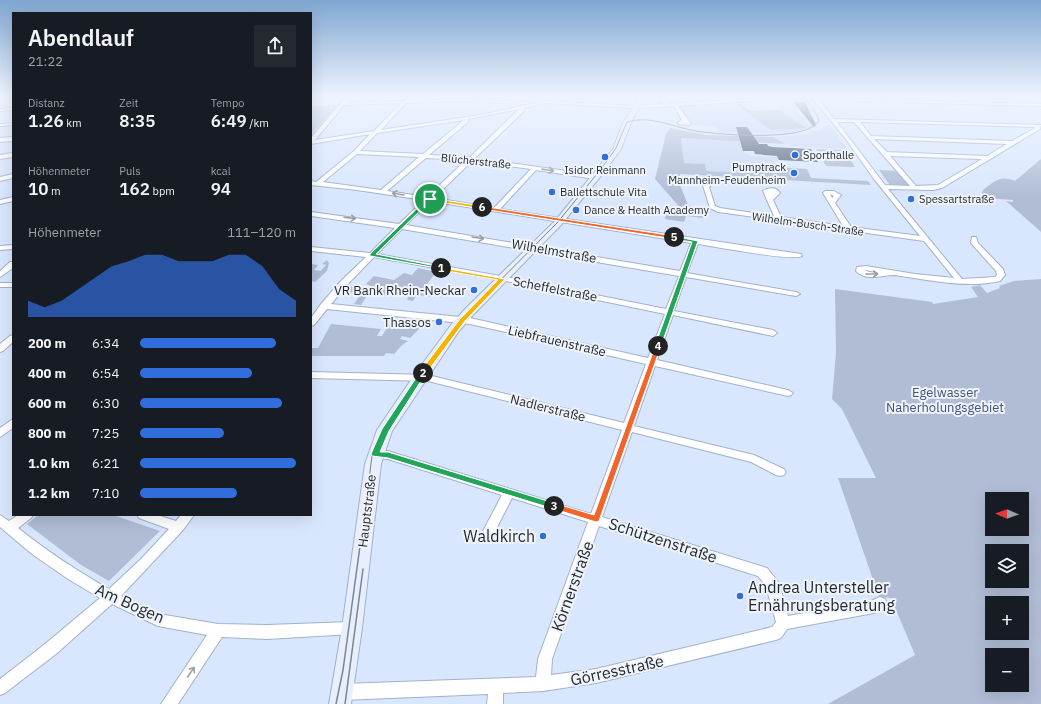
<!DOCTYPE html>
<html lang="de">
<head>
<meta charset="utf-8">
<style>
  body { margin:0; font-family:"IBM Plex Sans",sans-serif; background:#242831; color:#f1f3f6; height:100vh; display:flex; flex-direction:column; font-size:15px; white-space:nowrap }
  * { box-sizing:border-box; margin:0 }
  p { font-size:13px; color:#9ea1a6 }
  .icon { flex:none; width:22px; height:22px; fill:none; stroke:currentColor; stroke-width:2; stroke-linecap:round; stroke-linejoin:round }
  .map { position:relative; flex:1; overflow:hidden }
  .details { position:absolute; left:12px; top:12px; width:300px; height:504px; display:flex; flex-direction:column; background:#171b24; border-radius:0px; box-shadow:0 4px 16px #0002 }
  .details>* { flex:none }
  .needle { width:26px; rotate:272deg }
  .controls { position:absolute; left:985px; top:492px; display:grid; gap:8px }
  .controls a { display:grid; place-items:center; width:44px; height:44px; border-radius:0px; background:#171b24; box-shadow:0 4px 16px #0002; font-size:20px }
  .pin { position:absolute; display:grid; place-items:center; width:34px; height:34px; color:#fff; margin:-17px; border:2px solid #fff; border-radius:50%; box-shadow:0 1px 4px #0007 }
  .km { position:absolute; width:20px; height:20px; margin:-10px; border-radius:50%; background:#222; color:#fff; font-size:11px; line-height:20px; text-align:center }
  .round { display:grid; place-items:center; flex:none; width:42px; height:42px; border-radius:0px; background:#242831 }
  .headline { display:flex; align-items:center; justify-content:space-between; height:68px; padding:0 16px }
  h1 { font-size:22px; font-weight:600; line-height:30px }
  .figures { display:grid; grid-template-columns:repeat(3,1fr); gap:6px; height:68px; padding:4px 16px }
  .figures div { display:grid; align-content:center }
  .figures b { font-size:17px; font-weight:600 }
  .figures small { font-size:11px; font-weight:400 }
  .figures p { font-size:11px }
  .chart { height:112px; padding:8px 16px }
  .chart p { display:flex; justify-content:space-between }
  .chart svg { width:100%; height:72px; margin-top:4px; fill:#316ddb; opacity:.7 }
  ul { padding:0 16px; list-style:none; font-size:13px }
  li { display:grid; grid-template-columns:64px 48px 1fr; align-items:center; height:30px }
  li i { height:10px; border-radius:5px; background:#316ddb }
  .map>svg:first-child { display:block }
  .built { fill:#c9d9f4 }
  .green { fill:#b0bdd5; fill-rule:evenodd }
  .building { fill:#54637c }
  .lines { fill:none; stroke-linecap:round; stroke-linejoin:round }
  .street-casing { stroke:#a1b1cc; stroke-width:2 }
  .secondary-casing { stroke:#a1b1cc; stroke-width:2 }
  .street { fill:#fff; fill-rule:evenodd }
  .secondary { fill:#e7effd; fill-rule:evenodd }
  .tram-far1 { stroke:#7a8494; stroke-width:1 }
  .tram { stroke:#7a8494; stroke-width:1.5 }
  .oneway { stroke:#9a9da2 }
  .split-1 { fill:#22a559; stroke:#fff }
  .split-2 { fill:#f5b400; stroke:#fff }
  .split-3 { fill:#22a559; stroke:#fff }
  .split-4 { fill:#f0652b; stroke:#fff }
  .split-5 { fill:#22a559; stroke:#fff }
  .split-6 { fill:#f0652b; stroke:#fff }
  .split-7 { fill:#f5b400; stroke:#fff }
  .poi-dot { fill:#316ddb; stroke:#f0f3f9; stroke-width:1.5 }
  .labels { text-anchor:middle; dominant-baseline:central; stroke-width:4; stroke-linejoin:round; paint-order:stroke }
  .far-poi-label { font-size:11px; fill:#1f2630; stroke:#f0f3f9; text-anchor:start }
  .far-street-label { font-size:11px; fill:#1f2630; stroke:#f0f3f9 }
  .street-label { font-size:13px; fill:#1f2630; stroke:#f0f3f9 }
  .poi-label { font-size:13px; fill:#1f2630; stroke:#f0f3f9; text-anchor:end }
  .park-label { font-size:13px; fill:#3e557e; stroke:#f0f3f9 }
  .near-poi-label { font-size:16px; fill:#1f2630; stroke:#f0f3f9; text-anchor:end }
  .near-street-label { font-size:16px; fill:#1f2630; stroke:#f0f3f9 }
</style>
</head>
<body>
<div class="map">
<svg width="1041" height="704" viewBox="0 0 1041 704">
  <rect width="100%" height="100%" fill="#d9e7fe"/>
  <g class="built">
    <path d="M 726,102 L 732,104 L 740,104 L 750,111 L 793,109 L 806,118 L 817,121 L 815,124 L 810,128 L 789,133 L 718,133 L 716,126 L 698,126 L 691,124 L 677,106 Z"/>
    <path d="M 827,125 L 830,125 L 847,149 L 792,146 L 773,137 L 802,135 L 820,130 Z"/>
    <path d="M 681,138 L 740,141 L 745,154 L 749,154 L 750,156 L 777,157 L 779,160 L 774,161 L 779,176 L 706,171 L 705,164 L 684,163 Z"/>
  </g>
  <g class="green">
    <path d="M 736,104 L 740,104 L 750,111 L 779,110 L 806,128 L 771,130 Z"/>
    <path d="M 335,105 L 337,106 L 314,131 L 316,132 L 311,135 L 311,106 Z"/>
    <path d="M 670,128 L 706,135 L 773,137 L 786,144 L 681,138 L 684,163 L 705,164 L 706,171 L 746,173 L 745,163 L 776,165 L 777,167 L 807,169 L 811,178 L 868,181 L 871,185 L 680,174 L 680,185 L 688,205 C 696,208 703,207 711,212 L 706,215 L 705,218 L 686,216 L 684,222 L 665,219 L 667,210 L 683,211 L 655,179 L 666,134 Z"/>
    <path d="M 816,149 L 844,150 L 855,167 L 826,166 Z"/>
    <path d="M 1041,159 L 1041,232 L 1006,201 L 1013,202 L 1013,200 L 987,198 L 982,194 L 983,190 C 995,181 1000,175 1015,181 Z"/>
    <path d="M 879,170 L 899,171 L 912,185 L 890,185 Z"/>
    <path d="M 327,260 L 329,263 L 327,271 L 315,282 L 311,281 L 311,264 L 318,265 L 314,270 L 321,271 L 326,265 L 322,264 Z"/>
    <path d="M 418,268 L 436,272 L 423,290 L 434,293 L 431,297 L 417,295 L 413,301 L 407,300 L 409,295 L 390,293 L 387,296 L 368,294 L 361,305 L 354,304 L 361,294 L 343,291 L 348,286 L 367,289 L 371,286 L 366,284 L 374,276 L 394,280 L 404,273 L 412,275 Z"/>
    <path d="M 1041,279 L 1041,704 L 828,704 L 915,655 L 891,598 L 879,597 L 838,478 L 876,478 L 842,409 L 832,399 L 836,353 L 835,289 L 932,302 L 933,304 L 978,297 L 971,287 L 980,285 L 987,293 L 1000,288 L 999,286 L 1014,281 ZM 992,499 L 1022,499 L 1022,529 L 992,529 ZM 992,551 L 1022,551 L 1022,581 L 992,581 ZM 992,603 L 1022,603 L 1022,633 L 992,633 ZM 992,655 L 1022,655 L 1022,685 L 992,685 Z"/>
    <path d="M 393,318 L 404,320 L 401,325 L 420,328 L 410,338 L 402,336 L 400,339 L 408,341 L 401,346 L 394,354 L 386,353 L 384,356 L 311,356 L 311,348 L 318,348 L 331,324 L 381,329 L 377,336 L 382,336 Z"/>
    <path d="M 38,515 L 113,515 L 160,531 L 109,581 L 81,565 L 27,524 Z"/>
  </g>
  <g class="building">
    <path d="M 793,102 L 805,102 L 816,125 L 814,127 Z"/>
    <path d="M 736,127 L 747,127 L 759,144 L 767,144 L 768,146 L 773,147 L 811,149 L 818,162 L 779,160 L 777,156 L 755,154 L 754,151 L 743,151 Z"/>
  </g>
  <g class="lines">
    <defs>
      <g id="street">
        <path d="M 346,97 L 351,97 L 347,103 L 404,101 L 407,99 L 409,100 L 458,99 L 527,102 L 529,103 L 527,104 L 458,101 L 406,103 L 381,130 L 480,115 L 545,101 L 635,106 L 664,104 L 657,97 L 662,97 L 669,104 L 776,97 L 1041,104 L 1041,106 L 819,100 L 834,119 L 1041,125 L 1040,129 L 942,188 L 933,190 L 888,189 L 962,279 L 995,277 L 997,275 L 996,271 L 971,243 L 972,237 L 976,237 L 978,243 L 1003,269 L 1005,275 L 1000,281 C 973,287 946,283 920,279 C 911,278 903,276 895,275 C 882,275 867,282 856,271 L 857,267 L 866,266 L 915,274 L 954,278 L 924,241 L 782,221 L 779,222 L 776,220 L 718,212 L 710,208 L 701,179 C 705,175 714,176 718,180 L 709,187 L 715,206 L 720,208 L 774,216 L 763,191 C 768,187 777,187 780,193 L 773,200 L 781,217 L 843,226 L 823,193 L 825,191 L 834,191 L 841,195 L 835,203 L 851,227 L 920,236 L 874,179 L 845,138 L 814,100 L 784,99 L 678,106 L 691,124 L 689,125 L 678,124 L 678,122 L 682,120 L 674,106 L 636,108 L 545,103 L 524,108 L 524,111 L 475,158 L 595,175 L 598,177 L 595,179 L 536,170 L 500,209 L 801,254 L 802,256 C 794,262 712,246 698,244 L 687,273 L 796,292 L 800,294 L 796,296 L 686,277 L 674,311 L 773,330 L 777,333 L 773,336 L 673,315 L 657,360 L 788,390 L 793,393 L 791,395 L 788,396 L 655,366 L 634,426 L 754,455 L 784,469 L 786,472 L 784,475 L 780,476 L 776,475 L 751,462 L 632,432 L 602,517 L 767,568 L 779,583 L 788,616 L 871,601 L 880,597 L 885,599 L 887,603 L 885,607 L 874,613 L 787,629 L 781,638 L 776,640 L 596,683 L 543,691 L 503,693 L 503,704 L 487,704 L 488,694 L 342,700 L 337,697 L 334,692 L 337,687 L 342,684 L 536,677 L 538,659 L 588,522 L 512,498 L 491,539 L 487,540 L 483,539 L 481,535 L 502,495 L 388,459 L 371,457 L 370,454 L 371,451 L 388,451 L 591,514 L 622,430 L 428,381 L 311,378 L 311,372 L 428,375 L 624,423 L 646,364 L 470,324 L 327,309 L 314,325 L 311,326 L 311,318 L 321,304 L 340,282 L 366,257 L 311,251 L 311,247 L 370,253 L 395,228 L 311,216 L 311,212 L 399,224 L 424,200 L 357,190 L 311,185 L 311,181 L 316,182 L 354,151 L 370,134 L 311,144 L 311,138 ZM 401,103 L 374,131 L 315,140 L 344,105 ZM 519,109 L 470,157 L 429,155 L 468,122 L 468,119 ZM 464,120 L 423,154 L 360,151 L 377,133 ZM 837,122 L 854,122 L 910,186 L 885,185 ZM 860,122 L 1034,127 L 1035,128 L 1012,141 L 871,136 ZM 874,139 L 1007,144 L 987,156 L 887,152 ZM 357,154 L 419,157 L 381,190 L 323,182 ZM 890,156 L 982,159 L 938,185 L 916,186 ZM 426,158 L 466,160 L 427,197 L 387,191 ZM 472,161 L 531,169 L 494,208 L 434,198 ZM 830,194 L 834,196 L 832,198 ZM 430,201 L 691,243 L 680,271 L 406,225 ZM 402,229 L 679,276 L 666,309 L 511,278 L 377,254 ZM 374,257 L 511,282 L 665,314 L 648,358 L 470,318 L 331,304 L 346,286 ZM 865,270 L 866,270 L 879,273 L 869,272 ZM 599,526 L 758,576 L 766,586 L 776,622 L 772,627 L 596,669 L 551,675 L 552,659 Z"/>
        <path d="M 13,108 L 13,110 L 0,111 L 0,109 Z"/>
        <path d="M 13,123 L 13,125 L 0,126 L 0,124 Z"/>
        <path d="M 13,137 L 13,141 L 0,142 L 0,138 Z"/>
        <path d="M 13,153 L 13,157 L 0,159 L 0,155 Z"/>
        <path d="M 13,174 L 13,178 L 0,181 L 0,177 Z"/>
        <path d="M 13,197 L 13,201 L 0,204 L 0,200 Z"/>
        <path d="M 13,245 L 13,249 L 0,250 L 0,246 Z"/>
        <path d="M 10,262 L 13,262 L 13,268 L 0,277 L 0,271 Z"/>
        <rect x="0" y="283" width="13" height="4"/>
        <path d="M 13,335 L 13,342 L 3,351 L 0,352 L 0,344 L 10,336 Z"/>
        <path d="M 13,419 L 13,428 L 0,437 L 0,428 Z"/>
        <path d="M 0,515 L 9,521 L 18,515 L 33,515 L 31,518 L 18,528 C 47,551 77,571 109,589 L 141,559 L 169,529 L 139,518 L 137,515 L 157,515 L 176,521 L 181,515 L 194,515 L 183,530 L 121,596 L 159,614 L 218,624 L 267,625 L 352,622 L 357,623 L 359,628 L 357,633 L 352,634 L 267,639 L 222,637 L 178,704 L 161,704 L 207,635 L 158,626 L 112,604 L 56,654 L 5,693 L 0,695 L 0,679 L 45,644 L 100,598 L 68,579 L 32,554 L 0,527 Z"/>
      </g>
      <path id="secondary" d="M 639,97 L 645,97 L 631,123 L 621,149 L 604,172 L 561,225 L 473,315 L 459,331 L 392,431 L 381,464 L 362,628 L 351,704 L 329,704 L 342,628 L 365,464 L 377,430 L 415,374 L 451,325 L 465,309 L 555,221 L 598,168 L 613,149 L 623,123 Z"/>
    </defs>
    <use href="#street" class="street-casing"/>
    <use href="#secondary" class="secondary-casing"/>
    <use href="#street" class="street"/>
    <use href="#secondary" class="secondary"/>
    <path class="tram-far1" d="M 364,518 L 372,456 L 380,436 L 389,420 L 454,327 L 557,223 L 601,169 L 616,148 L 627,122 C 651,115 673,127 696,131 C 721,135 791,140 812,127 C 815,126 817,123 819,121 L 817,115 L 804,97"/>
    <g class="tram">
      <path d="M 336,704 L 343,670 L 364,517"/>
      <path d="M 345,704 L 363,569"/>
    </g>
  </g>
  <defs><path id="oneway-shaft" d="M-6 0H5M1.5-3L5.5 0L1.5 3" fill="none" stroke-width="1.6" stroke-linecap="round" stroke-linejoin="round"/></defs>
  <g class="oneway">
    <use href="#oneway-shaft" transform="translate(548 170) rotate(8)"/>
    <use href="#oneway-shaft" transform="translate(398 194) rotate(-171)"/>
    <use href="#oneway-shaft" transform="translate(350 218) rotate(7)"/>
    <use href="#oneway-shaft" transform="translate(478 238) rotate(9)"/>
    <use href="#oneway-shaft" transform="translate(872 274)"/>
    <use href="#oneway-shaft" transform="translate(191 672) rotate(-56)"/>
  </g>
  <linearGradient id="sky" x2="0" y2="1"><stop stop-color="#7fa6d0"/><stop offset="0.49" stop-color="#eef4ff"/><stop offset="1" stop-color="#eef4ff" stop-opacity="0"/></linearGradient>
  <rect width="1041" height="196" fill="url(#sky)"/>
  <path class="split-1" d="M 428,198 L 432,199 L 376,254 L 441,267 L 443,267 L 443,269 L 370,256 L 370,254 Z"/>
  <path class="split-2" d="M 439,267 L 505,279 L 465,321 L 425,375 L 423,376 L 419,373 L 460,319 L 498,280 L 441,270 L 439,269 Z"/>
  <path class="split-3" d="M 423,371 L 426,373 L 389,431 L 380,452 L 388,452 L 554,503 L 558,506 L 557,508 L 554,509 L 388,458 L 372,456 L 371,454 L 382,429 L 420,372 Z"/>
  <path class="split-4" d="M 656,344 L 661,346 L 599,521 L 596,522 L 551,508 L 550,506 L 554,503 L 594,515 Z"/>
  <path class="split-5" d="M 673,236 L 698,241 L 661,346 L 658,348 L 655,346 L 692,242 L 673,239 Z"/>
  <path class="split-6" d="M 481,206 L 674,236 L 677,237 L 674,239 L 482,209 Z"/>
  <path class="split-7" d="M 430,198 L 482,206 L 485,207 L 482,209 L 428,200 Z"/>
  <g class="poi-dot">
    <circle cx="795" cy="155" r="4"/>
    <circle cx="605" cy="157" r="4"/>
    <circle cx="794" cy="173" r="4"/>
    <circle cx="552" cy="192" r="4"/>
    <circle cx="911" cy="199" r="4"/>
    <circle cx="576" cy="210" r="4"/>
    <circle cx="474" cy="290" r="4"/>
    <circle cx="439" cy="322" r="4"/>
    <circle cx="543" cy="536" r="4"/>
    <circle cx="740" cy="596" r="4"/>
  </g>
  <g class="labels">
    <g class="far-poi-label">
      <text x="803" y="155">Sporthalle</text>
      <text x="786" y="167" text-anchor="end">Pumptrack<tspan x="786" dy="13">Mannheim-Feudenheim</tspan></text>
      <text x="605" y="170" text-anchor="middle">Isidor Reinmann</text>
      <text x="560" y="192">Ballettschule Vita</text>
      <text x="919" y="199">Spessartstraße</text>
      <text x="584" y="210">Dance &amp; Health Academy</text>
    </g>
    <g class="far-street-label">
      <text transform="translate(476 161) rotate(6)">Blücherstraße</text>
      <text transform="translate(808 224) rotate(8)">Wilhelm-Busch-Straße</text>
    </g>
    <g class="street-label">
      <text transform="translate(554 251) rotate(10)">Wilhelmstraße</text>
      <text transform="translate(555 289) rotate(11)">Scheffelstraße</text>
      <text transform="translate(557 341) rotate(13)">Liebfrauenstraße</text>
      <text transform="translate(548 408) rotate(14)">Nadlerstraße</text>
      <text transform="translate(367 511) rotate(-83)">Hauptstraße</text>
    </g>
    <g class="poi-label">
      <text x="466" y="290">VR Bank Rhein-Neckar</text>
      <text x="431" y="322">Thassos</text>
    </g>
    <g class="park-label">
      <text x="945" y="392">Egelwasser<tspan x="945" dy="15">Naherholungsgebiet</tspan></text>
    </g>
    <g class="near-poi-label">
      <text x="535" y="536">Waldkirch</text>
      <text x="748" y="587" text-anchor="start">Andrea Untersteller<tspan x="748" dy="18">Ernährungsberatung</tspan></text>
    </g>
    <g class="near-street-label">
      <text transform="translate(663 540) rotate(18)">Schützenstraße</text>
      <text transform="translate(572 586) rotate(-70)">Körnerstraße</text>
      <text transform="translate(130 603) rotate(24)">Am Bogen</text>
      <text transform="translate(617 670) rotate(-12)">Görresstraße</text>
    </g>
  </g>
</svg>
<div class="controls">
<a><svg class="needle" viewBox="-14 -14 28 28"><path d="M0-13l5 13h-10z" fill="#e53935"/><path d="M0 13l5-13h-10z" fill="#9ea1a6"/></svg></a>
<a><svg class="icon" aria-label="layers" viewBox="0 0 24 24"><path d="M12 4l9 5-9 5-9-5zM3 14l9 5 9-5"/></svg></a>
<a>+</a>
<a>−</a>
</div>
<div class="pin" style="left:430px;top:199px;background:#1e9e55"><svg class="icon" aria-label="arrive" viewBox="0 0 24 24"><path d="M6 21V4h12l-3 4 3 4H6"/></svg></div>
<b class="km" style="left:441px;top:268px">1</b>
<b class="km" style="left:423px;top:373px">2</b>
<b class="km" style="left:554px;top:506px">3</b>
<b class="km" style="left:658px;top:346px">4</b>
<b class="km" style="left:674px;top:237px">5</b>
<b class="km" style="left:482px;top:207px">6</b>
<section class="details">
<div class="headline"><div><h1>Abendlauf</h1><p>21:22</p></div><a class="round"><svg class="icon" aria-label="share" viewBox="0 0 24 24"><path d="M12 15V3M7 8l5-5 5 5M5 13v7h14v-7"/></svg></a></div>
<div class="figures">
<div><p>Distanz</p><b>1.26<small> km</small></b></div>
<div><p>Zeit</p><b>8:35</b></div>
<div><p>Tempo</p><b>6:49<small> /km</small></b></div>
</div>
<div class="figures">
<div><p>Höhenmeter</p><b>10<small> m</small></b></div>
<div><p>Puls</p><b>162<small> bpm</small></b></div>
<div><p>kcal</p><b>94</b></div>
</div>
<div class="chart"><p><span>Höhenmeter</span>111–120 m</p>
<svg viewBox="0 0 160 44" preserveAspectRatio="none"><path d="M0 44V34L10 38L20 34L30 27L40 20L50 13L60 10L70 6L80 6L90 10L100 10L110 10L120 6L130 6L140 13L150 27L160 34V44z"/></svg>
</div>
<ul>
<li><b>200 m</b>6:34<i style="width:87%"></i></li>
<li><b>400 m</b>6:54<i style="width:72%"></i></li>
<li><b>600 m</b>6:30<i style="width:91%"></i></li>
<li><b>800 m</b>7:25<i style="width:54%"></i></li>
<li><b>1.0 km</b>6:21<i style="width:100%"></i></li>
<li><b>1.2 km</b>7:10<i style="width:62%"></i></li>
</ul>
</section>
</div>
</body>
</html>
